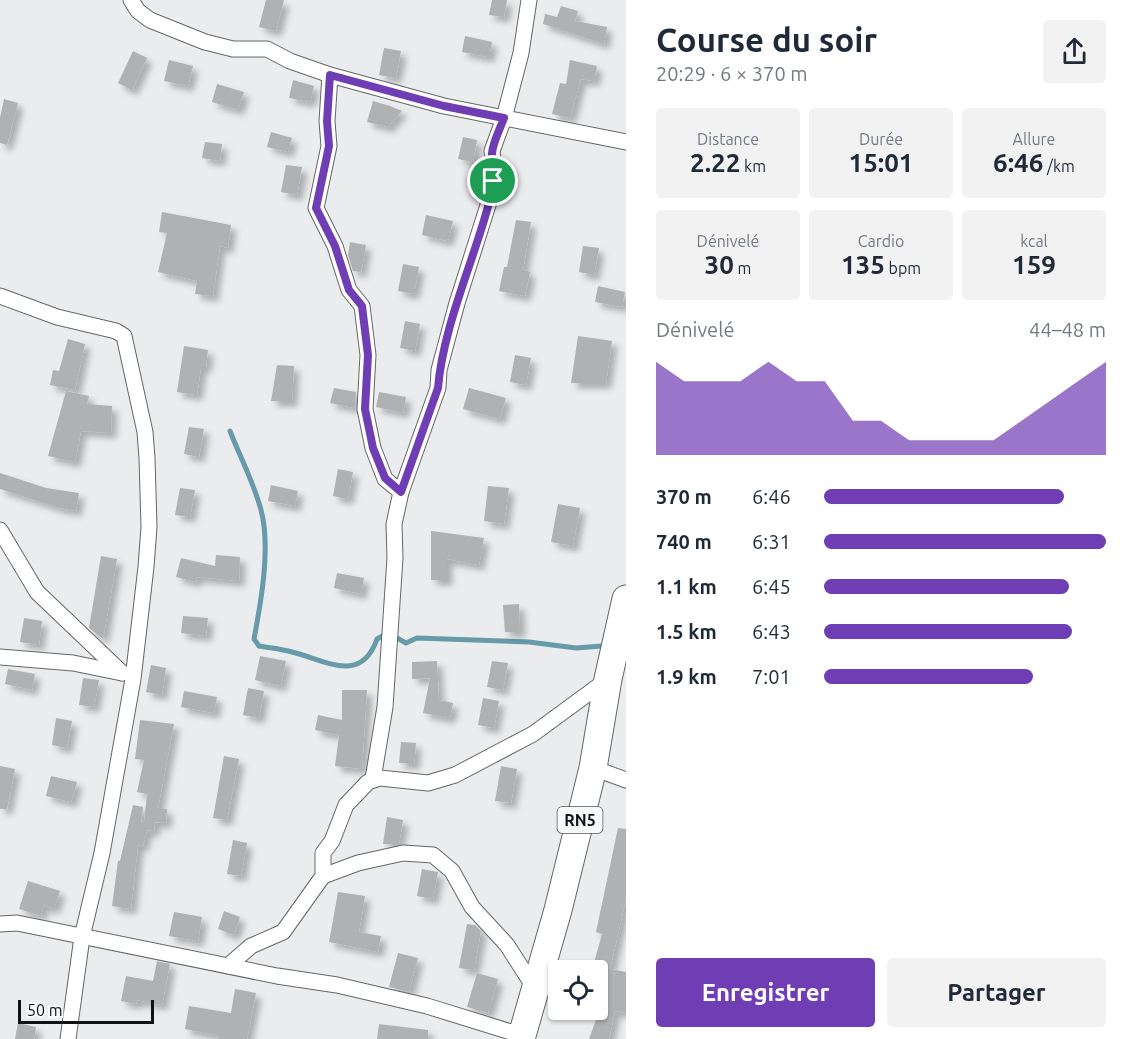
<!DOCTYPE html>
<html lang="fr">
<head>
<meta charset="utf-8">
<style>
  body { margin:0; font-family:Ubuntu,sans-serif; background:#f2f2f3; color:#1f2937; height:100vh; display:flex; flex-direction:column; font-size:22px; white-space:nowrap }
  * { box-sizing:border-box; margin:0 }
  p { font-size:20px; color:#747a83 }
  .icon { flex:none; width:33px; height:33px; fill:none; stroke:currentColor; stroke-width:2; stroke-linecap:round; stroke-linejoin:round }
  .map { position:relative; flex:1; overflow:hidden }
  .side { display:flex; flex-direction:column; background:#fff; width:510px }
  .side>* { flex:none }
  .tools { position:absolute; left:548px; top:960px; display:grid; gap:12px }
  .tools a { display:grid; place-items:center; width:60px; height:60px; border-radius:6px; background:#fff; box-shadow:0 2px 4px #0004; font-size:30px }
  .scale { position:absolute; left:18px; bottom:15px; width:136px; box-sizing:border-box; padding-left:6px; border:3px solid #121213; border-top:0; font-size:16px; line-height:21px; white-space:nowrap; color:#121213; -webkit-text-stroke:4px #f7f9fb; paint-order:stroke }
  .pin { position:absolute; display:grid; place-items:center; width:51px; height:51px; color:#fff; margin:-26px; border:3px solid #fff; border-radius:50%; box-shadow:0 2px 6px #0007 }
  .round { display:grid; place-items:center; flex:none; width:63px; height:63px; border-radius:6px; background:#f2f2f3 }
  .overview { display:flex; align-items:center; justify-content:space-between; height:102px; padding:0 30px }
  h1 { font-size:33px; font-weight:700; line-height:45px }
  .metrics { display:grid; grid-template-columns:repeat(3,1fr); gap:9px; height:102px; padding:6px 30px }
  .metrics div { display:grid; align-content:center; border-radius:6px; background:#f2f2f3; text-align:center }
  .metrics b { font-size:26px; font-weight:700 }
  .metrics small { font-size:16px; font-weight:400 }
  .metrics p { font-size:16px }
  .chart { height:168px; padding:12px 30px }
  .chart p { display:flex; justify-content:space-between }
  .chart svg { width:100%; height:108px; margin-top:6px; fill:#6f3db4; opacity:.7 }
  .action { display:flex; gap:12px; margin-top:auto; padding:12px 30px }
  .action a { flex:1; height:69px; border-radius:6px; background:#6f3db4; color:#fff; font-size:24px; font-weight:700; line-height:69px; text-align:center }
  .action a+a { background:#f2f2f3; color:#1f2937 }
  ul { padding:0 30px; list-style:none; font-size:20px }
  li { display:grid; grid-template-columns:96px 72px 1fr; align-items:center; height:45px }
  li i { height:15px; border-radius:8px; background:#6f3db4 }
  main { display:flex; flex:1; min-height:0 }
  .map>svg:first-child { display:block }
  .lines { fill:none; stroke-linecap:round; stroke-linejoin:round }
  .stream { stroke:#679baa; stroke-width:5 }
  .building { fill:#afb1b2; filter:url(#shadow) }
  .street-casing { stroke:#646667; stroke-width:17 }
  .highway-casing { stroke:#646667; stroke-width:29 }
  .street { stroke:#fff; stroke-width:15 }
  .highway { stroke:#fff; stroke-width:27 }
  .route-casing { stroke:#fff; stroke-width:12 }
  .route { stroke:#6f3db4; stroke-width:8 }
  .labels { text-anchor:middle; dominant-baseline:central; stroke-width:4.5; stroke-linejoin:round; paint-order:stroke }
  .shield { fill:#f7f9fb; stroke:#575759; stroke-width:1.5 }
  .shield-label { font-size:16px; font-weight:bold; fill:#121213 }
</style>
</head>
<body>
<main>
<div class="map">
<svg width="626" height="1039" viewBox="0 0 626 1039">
  <defs>
    <filter id="shadow"><feDropShadow dx="5.5" dy="5.5" stdDeviation="3" flood-color="#0004"/></filter>
  </defs>
  <rect width="100%" height="100%" fill="#eaecee"/>
  <g class="lines">
    <path class="stream" d="M 230,431 C 240,457 254,483 261,510 C 271,547 261,602 254,639 L 259,646 C 270,648 282,649 292,652 C 325,660 361,685 377,639 L 388,633 L 406,643 L 417,638 L 529,642 L 576,648 L 602,646"/>
  </g>
  <g class="building">
    <path d="M 266,0 L 284,0 L 276,31 L 259,27 Z"/>
    <path d="M 492,0 L 507,0 L 504,17 L 489,15 Z"/>
    <path d="M 561,6 L 578,11 L 575,21 L 607,27 L 604,44 L 543,24 L 545,14 L 557,17 Z"/>
    <path d="M 465,36 L 492,42 L 489,57 L 462,52 Z"/>
    <path d="M 384,48 L 401,51 L 396,78 L 379,75 Z"/>
    <path d="M 133,51 L 147,58 L 132,90 L 118,83 Z"/>
    <path d="M 169,60 L 193,66 L 188,86 L 164,81 Z"/>
    <path d="M 570,60 L 597,66 L 594,81 L 581,79 L 570,118 L 552,114 L 560,83 L 566,84 Z"/>
    <path d="M 293,80 L 314,86 L 310,102 L 289,98 Z"/>
    <path d="M 217,84 L 244,92 L 238,110 L 212,102 Z"/>
    <path d="M 4,99 L 18,103 L 7,145 L 0,143 L 0,118 Z"/>
    <path d="M 373,101 L 390,106 L 402,111 L 388,127 L 367,122 Z"/>
    <path d="M 271,132 L 292,138 L 288,152 L 267,147 Z"/>
    <path d="M 463,137 L 477,140 L 473,162 L 458,159 Z"/>
    <path d="M 205,142 L 222,144 L 220,161 L 202,158 Z"/>
    <path d="M 286,165 L 302,167 L 297,195 L 281,192 Z"/>
    <path d="M 162,212 L 231,225 L 228,248 L 220,246 L 213,296 L 195,294 L 197,281 L 158,272 L 167,233 L 159,232 Z"/>
    <path d="M 426,215 L 453,221 L 448,241 L 422,235 Z"/>
    <path d="M 516,220 L 531,222 L 523,270 L 530,272 L 525,296 L 499,291 L 504,267 L 507,267 Z"/>
    <path d="M 350,242 L 366,245 L 361,272 L 353,271 L 348,255 Z"/>
    <path d="M 583,246 L 599,248 L 594,275 L 579,272 Z"/>
    <path d="M 403,264 L 419,267 L 414,294 L 398,291 Z"/>
    <path d="M 598,286 L 625,292 L 622,307 L 595,302 Z"/>
    <path d="M 405,321 L 420,324 L 415,351 L 400,348 Z"/>
    <path d="M 578,336 L 612,341 L 606,383 L 571,383 Z"/>
    <path d="M 68,339 L 85,344 L 75,390 L 50,385 L 53,370 L 59,371 Z"/>
    <path d="M 184,346 L 208,350 L 206,367 L 201,367 L 197,395 L 177,392 Z"/>
    <path d="M 515,355 L 531,358 L 526,385 L 510,382 Z"/>
    <path d="M 277,365 L 294,366 L 292,401 L 271,401 Z"/>
    <path d="M 334,388 L 356,392 L 355,408 L 330,403 Z"/>
    <path d="M 469,388 L 506,398 L 500,419 L 463,409 Z"/>
    <path d="M 66,391 L 89,396 L 87,404 L 112,406 L 111,433 L 81,431 L 75,462 L 48,456 Z"/>
    <path d="M 379,392 L 406,397 L 403,413 L 376,407 Z"/>
    <path d="M 189,427 L 204,429 L 199,457 L 184,454 Z"/>
    <path d="M 338,469 L 353,472 L 348,499 L 333,496 Z"/>
    <path d="M 0,473 L 46,488 L 79,493 L 76,511 L 60,508 L 0,489 Z"/>
    <path d="M 271,485 L 298,491 L 295,506 L 268,501 Z"/>
    <path d="M 488,486 L 509,488 L 504,524 L 484,521 Z"/>
    <path d="M 180,488 L 195,490 L 190,517 L 175,515 Z"/>
    <path d="M 558,504 L 580,508 L 573,546 L 551,542 Z"/>
    <path d="M 431,531 L 484,538 L 479,565 L 447,559 L 447,580 L 431,580 Z"/>
    <path d="M 216,555 L 240,557 L 239,581 L 197,577 L 196,582 L 176,577 L 181,558 L 215,566 Z"/>
    <path d="M 101,556 L 117,559 L 103,639 L 89,628 Z"/>
    <path d="M 337,573 L 364,578 L 361,594 L 334,588 Z"/>
    <path d="M 519,604 L 520,632 L 505,632 L 503,605 Z"/>
    <path d="M 183,616 L 208,618 L 206,636 L 181,633 Z"/>
    <path d="M 24,618 L 42,621 L 39,645 L 20,642 Z"/>
    <path d="M 260,656 L 286,661 L 281,686 L 255,680 Z"/>
    <path d="M 437,661 L 439,700 L 453,703 L 450,718 L 423,713 L 430,678 L 412,679 L 412,662 Z"/>
    <path d="M 492,661 L 508,663 L 503,690 L 487,687 Z"/>
    <path d="M 151,665 L 166,668 L 162,695 L 146,692 Z"/>
    <path d="M 8,669 L 35,674 L 32,690 L 5,684 Z"/>
    <path d="M 83,678 L 99,680 L 94,707 L 79,705 Z"/>
    <path d="M 248,688 L 264,691 L 259,718 L 243,715 Z"/>
    <path d="M 342,690 L 367,690 L 362,769 L 335,766 L 339,735 L 315,730 L 318,715 L 342,720 Z"/>
    <path d="M 184,691 L 217,697 L 214,713 L 181,707 Z"/>
    <path d="M 483,698 L 499,701 L 494,728 L 478,725 Z"/>
    <path d="M 56,718 L 72,721 L 67,748 L 52,745 Z"/>
    <path d="M 140,720 L 174,724 L 158,808 L 167,809 L 166,823 L 155,822 L 154,831 L 147,830 L 143,846 L 138,845 L 131,909 L 112,906 L 118,861 L 120,861 L 133,805 L 143,807 L 141,823 L 144,823 L 147,794 L 137,792 L 144,760 L 135,759 Z"/>
    <path d="M 401,742 L 416,743 L 414,764 L 399,763 Z"/>
    <path d="M 224,756 L 239,759 L 227,820 L 213,818 Z"/>
    <path d="M 0,766 L 15,769 L 7,809 L 0,809 Z"/>
    <path d="M 501,766 L 517,769 L 511,803 L 495,801 Z"/>
    <path d="M 51,776 L 77,782 L 71,802 L 46,796 Z"/>
    <path d="M 387,817 L 403,820 L 399,844 L 383,844 Z"/>
    <path d="M 618,828 L 626,829 L 626,899 L 610,969 L 626,972 L 626,1013 L 615,1011 L 609,1039 L 589,1039 L 598,1014 L 597,970 L 592,970 L 602,934 L 596,932 Z"/>
    <path d="M 233,840 L 247,843 L 241,876 L 227,874 Z"/>
    <path d="M 422,869 L 438,872 L 433,899 L 417,896 Z"/>
    <path d="M 28,881 L 60,891 L 54,909 L 44,905 L 41,916 L 19,909 Z"/>
    <path d="M 338,892 L 365,896 L 359,932 L 381,936 L 378,952 L 329,942 Z"/>
    <path d="M 224,911 L 240,917 L 234,935 L 218,929 Z"/>
    <path d="M 174,912 L 202,917 L 198,941 L 169,936 Z"/>
    <path d="M 467,924 L 475,925 L 481,931 L 474,970 L 459,968 Z"/>
    <path d="M 398,953 L 418,958 L 409,992 L 389,987 Z"/>
    <path d="M 157,961 L 170,964 L 162,1005 L 137,1000 L 136,1004 L 121,1001 L 126,976 L 153,981 Z"/>
    <path d="M 477,973 L 498,979 L 488,1013 L 467,1007 Z"/>
    <path d="M 235,989 L 256,993 L 247,1039 L 218,1039 L 219,1036 L 185,1029 L 189,1006 L 231,1013 Z"/>
    <path d="M 18,1023 L 36,1027 L 34,1039 L 15,1039 Z"/>
    <path d="M 379,1024 L 428,1030 L 428,1039 L 377,1039 Z"/>
  </g>
  <g class="lines">
    <defs>
      <g id="street">
        <path d="M 131,0 L 138,11 L 150,20 L 205,42 L 233,49 L 267,49 L 290,61 L 330,75 L 444,106 L 626,142"/>
        <path d="M 330,75 L 327,121 L 329,146 L 316,208 L 335,246 L 349,290 L 362,306 L 368,355 L 365,409 L 373,448 L 385,479 L 401,492 L 394,524 L 395,558 L 385,707 L 373,779"/>
        <path d="M 0,296 L 57,317 L 116,331 L 124,336 L 145,432 L 147,458 L 149,527 L 146,567 L 133,679 L 102,853 L 82,937 L 68,1039"/>
        <path d="M 401,492 L 438,388 L 439,370 L 457,303 L 489,202 L 494,166 L 492,151 L 504,118 L 521,53 L 529,0"/>
        <path d="M 0,530 L 37,592 L 122,673"/>
        <path d="M 0,657 L 73,663 L 122,673"/>
        <path d="M 593,768 L 626,780"/>
        <path d="M 323,876 L 358,863 L 403,853 L 433,855 L 452,871 L 472,907 L 507,945 L 537,992"/>
        <path d="M 0,924 L 17,923 L 277,976 L 337,985 L 427,1006 L 527,1037"/>
        <path d="M 228,966 L 251,946 L 283,932 L 323,876 L 323,853 L 332,841 L 346,805 L 368,782 L 380,778 L 428,783 L 455,775 L 533,734 L 608,679"/>
      </g>
      <path id="highway" d="M 521,1039 L 558,910 L 593,768 L 608,679 L 626,599"/>
    </defs>
    <use href="#street" class="street-casing"/>
    <use href="#highway" class="highway-casing"/>
    <use href="#street" class="street"/>
    <use href="#highway" class="highway"/>
  </g>
  <g class="lines">
    <defs>
      <path id="route" d="M 330,75 L 444,106 L 504,118 C 500,129 493,142 492,153 C 491,170 493,186 489,203 C 473,263 443,327 438,388 L 401,492 L 385,478 L 373,448 L 365,409 L 368,355 L 362,306 L 349,290 L 335,246 L 316,208 L 329,146 L 327,121 Z"/>
    </defs>
    <use href="#route" class="route-casing"/>
    <use href="#route" class="route"/>
  </g>
  <g class="labels">
    <rect class="shield" x="557.5" y="807" width="45" height="26" rx="4.5"/>
    <g class="shield-label">
      <text x="580" y="820">RN5</text>
    </g>
  </g>
</svg>
<div class="tools">
<a><svg class="icon" aria-label="locate" viewBox="0 0 24 24"><circle cx="12" cy="12" r="6"/><path d="M12 2v4M12 18v4M2 12h4M18 12h4"/></svg></a>
</div>
<div class="scale">50 m</div>
<div class="pin" style="left:493px;top:181px;background:#1e9e55"><svg class="icon" aria-label="arrive" viewBox="0 0 24 24"><path d="M6 21V4h12l-3 4 3 4H6"/></svg></div>
</div>
<section class="side">
<div class="overview"><div><h1>Course du soir</h1><p>20:29 · 6 × 370 m</p></div><a class="round"><svg class="icon" aria-label="share" viewBox="0 0 24 24"><path d="M12 15V3M7 8l5-5 5 5M5 13v7h14v-7"/></svg></a></div>
<div class="metrics">
<div><p>Distance</p><b>2.22<small> km</small></b></div>
<div><p>Durée</p><b>15:01</b></div>
<div><p>Allure</p><b>6:46<small> /km</small></b></div>
</div>
<div class="metrics">
<div><p>Dénivelé</p><b>30<small> m</small></b></div>
<div><p>Cardio</p><b>135<small> bpm</small></b></div>
<div><p>kcal</p><b>159</b></div>
</div>
<div class="chart"><p><span>Dénivelé</span>44–48 m</p>
<svg viewBox="0 0 160 44" preserveAspectRatio="none"><path d="M0 44V6L10 14L20 14L30 14L40 6L50 14L60 14L70 30L80 30L90 38L100 38L110 38L120 38L130 30L140 22L150 14L160 6V44z"/></svg>
</div>
<ul>
<li><b>370 m</b>6:46<i style="width:85%"></i></li>
<li><b>740 m</b>6:31<i style="width:100%"></i></li>
<li><b>1.1 km</b>6:45<i style="width:87%"></i></li>
<li><b>1.5 km</b>6:43<i style="width:88%"></i></li>
<li><b>1.9 km</b>7:01<i style="width:74%"></i></li>
</ul>
<div class="action"><a>Enregistrer</a><a>Partager</a></div>
</section>
</main>
</body>
</html>
